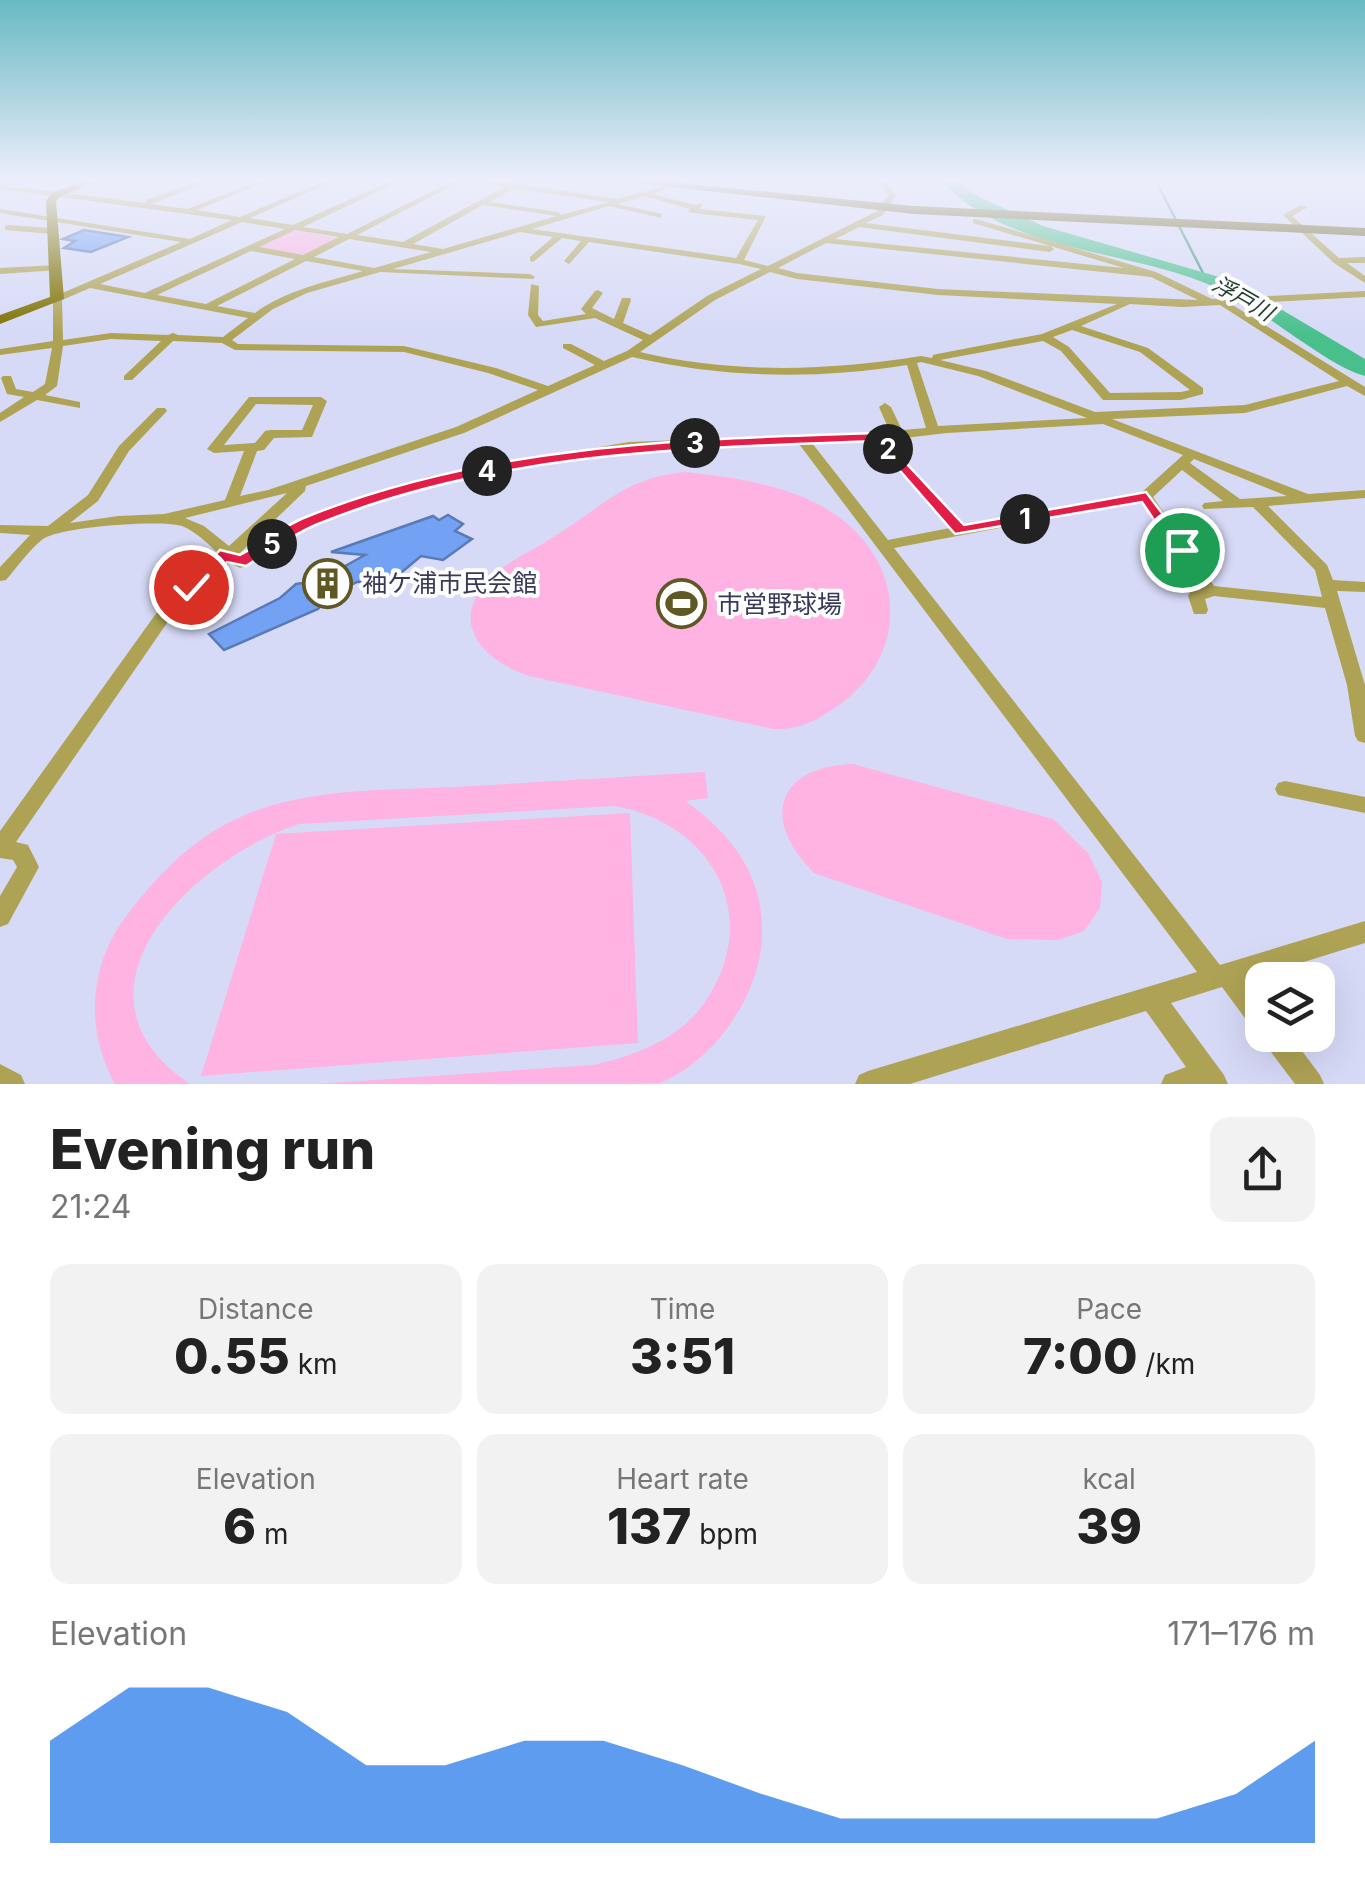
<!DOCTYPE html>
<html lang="en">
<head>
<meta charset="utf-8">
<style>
  body { margin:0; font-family:Inter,"Noto Sans JP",sans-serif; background:#f2f2f2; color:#222; height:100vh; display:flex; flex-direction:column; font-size:38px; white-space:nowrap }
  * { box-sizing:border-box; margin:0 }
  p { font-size:32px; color:#767676 }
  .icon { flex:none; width:55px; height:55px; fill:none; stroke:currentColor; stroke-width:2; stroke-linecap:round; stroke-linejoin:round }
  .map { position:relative; height:1084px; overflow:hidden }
  .drawer { display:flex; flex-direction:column; background:#fff; flex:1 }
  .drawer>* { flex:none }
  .buttons { position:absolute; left:1245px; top:962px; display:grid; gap:20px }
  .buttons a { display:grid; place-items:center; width:90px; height:90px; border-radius:20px; background:#fff; box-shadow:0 10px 40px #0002; font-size:50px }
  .pin { position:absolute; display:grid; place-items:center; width:85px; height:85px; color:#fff; margin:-42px; border:5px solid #fff; border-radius:50%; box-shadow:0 2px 10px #0007 }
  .km { position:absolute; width:50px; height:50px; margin:-25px; border-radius:50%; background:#222; color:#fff; font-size:28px; line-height:50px; text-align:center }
  .round { display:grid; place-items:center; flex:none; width:105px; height:105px; border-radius:20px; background:#f2f2f2 }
  .overview { display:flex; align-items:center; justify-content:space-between; height:170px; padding:0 50px }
  h1 { font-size:55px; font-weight:800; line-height:75px }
  .metrics { display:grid; grid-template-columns:repeat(3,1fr); gap:15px; height:170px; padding:10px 50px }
  .metrics div { display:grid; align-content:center; border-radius:20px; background:#f2f2f2; text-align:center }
  .metrics b { font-size:50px; font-weight:800 }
  .metrics small { font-size:28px; font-weight:400 }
  .metrics p { font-size:28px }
  .chart { height:280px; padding:20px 50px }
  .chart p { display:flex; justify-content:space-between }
  .chart svg { width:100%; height:180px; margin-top:10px; fill:#1a73e8; opacity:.7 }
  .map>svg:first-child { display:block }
  .green { fill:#feb3e2 }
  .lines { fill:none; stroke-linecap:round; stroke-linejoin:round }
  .stream { stroke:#44987c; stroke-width:2.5 }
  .river { fill:#49c08c; fill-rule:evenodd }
  .building { fill:#73a1f4; stroke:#597ab5; stroke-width:2.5 }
  .minor { fill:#aea355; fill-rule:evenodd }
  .major { fill:#7e7100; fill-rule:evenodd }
  .highway { fill:#696018; fill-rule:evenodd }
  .route { fill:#e11d48; stroke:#fff; stroke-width:2.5 }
  .labels { text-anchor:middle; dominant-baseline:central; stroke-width:8; stroke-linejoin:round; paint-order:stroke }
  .far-water-label { font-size:22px; font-style:italic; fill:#233d30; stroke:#fdfdfd }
  .poi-label { font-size:25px; fill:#383a57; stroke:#fdfdfd; text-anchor:start }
</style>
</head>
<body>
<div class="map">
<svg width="1365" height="1084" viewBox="0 0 1365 1084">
  <rect width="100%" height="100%" fill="#d7daf7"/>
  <g class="green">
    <path d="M 293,230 L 339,238 L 303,255 L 256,247 Z"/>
    <path d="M 685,472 C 741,478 806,487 850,526 C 910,580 901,664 836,707 C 814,722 799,730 773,729 L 529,676 C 484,661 447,623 489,579 C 506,562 534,550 555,536 C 603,506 625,478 685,472 Z"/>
    <path d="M 853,764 L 1053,819 L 1088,853 L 1102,882 L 1100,908 L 1084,931 L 1058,940 L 1007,939 L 814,873 C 761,820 775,767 853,764 Z"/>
    <path d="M 705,772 L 708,798 L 685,801 C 735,836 769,883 761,948 C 755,1001 712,1062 660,1083 C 638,1084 600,1084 576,1084 C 489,1084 403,1084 316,1084 L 593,1065 C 634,1056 680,1039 705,1002 C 764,915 712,823 614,806 L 299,824 C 193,859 54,992 190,1084 L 115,1084 C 87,1034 88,973 120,925 C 148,885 186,844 230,822 C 299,787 378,791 454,787 C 538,782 621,777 705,772 Z"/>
    <path d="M 630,813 L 638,1043 L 201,1076 L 276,834 Z"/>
  </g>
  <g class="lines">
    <path class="stream" d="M 1156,181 L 1204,275"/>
    <path class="river" d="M 941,181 L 958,181 L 981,198 L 1043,226 L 1233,281 L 1365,359 L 1365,376 C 1328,367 1262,308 1219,289 C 1131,248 1011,255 941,181 Z"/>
  </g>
  <g class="building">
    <path d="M 84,230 L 128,237 L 91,252 L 64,248 L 75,241 L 63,239 Z"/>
    <path d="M 448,515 L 463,524 L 455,531 L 472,539 L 443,560 L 421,556 L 390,582 L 357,582 L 330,596 L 318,609 L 224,650 L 209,634 L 280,598 L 296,584 L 318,581 L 365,555 L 331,552 L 433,516 L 439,520 Z"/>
  </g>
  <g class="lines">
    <g class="minor">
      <path d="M 199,181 L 210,181 L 151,204 L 188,209 L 257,181 L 268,181 L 197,210 L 240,217 L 324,181 L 334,181 L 250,218 L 293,225 L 390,181 L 400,181 L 303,227 L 347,234 L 452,181 L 462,181 L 357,235 L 403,242 L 504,187 L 470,181 L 514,183 L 617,199 L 682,181 L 694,181 L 653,194 L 695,205 L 703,203 L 699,209 L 766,216 L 744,260 L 768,266 L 877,211 L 888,195 L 878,181 L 886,181 L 896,195 L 883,215 L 866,223 L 1050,246 L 1054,249 L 1050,252 L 859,227 L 835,239 L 1124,268 L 973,223 L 973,219 L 976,219 L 1156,272 L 1212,299 L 1365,291 L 1365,297 L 1231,304 L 1365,387 L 1365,396 L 1347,386 L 1245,413 L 1112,419 L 1308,494 L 1365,490 L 1365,498 L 1268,506 L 1327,565 L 1333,580 L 1365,582 L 1365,592 L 1337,591 L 1365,685 L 1365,743 L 1358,741 L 1355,736 L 1347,685 L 1325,608 L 1214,596 L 1205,599 L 1208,610 L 1206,614 L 1194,614 L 1188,596 L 1190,592 L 1200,589 L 1142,501 L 894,548 L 1220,965 L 1365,921 L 1365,943 L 1246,980 L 1262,1000 L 1262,1035 L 1290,1035 L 1320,1075 L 1324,1084 L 1295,1084 L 1265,1044 L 1261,1035 L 1262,1032 L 1253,1029 L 1222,987 L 1171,1003 L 1224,1075 L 1228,1084 L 1161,1084 L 1165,1075 L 1186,1067 L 1146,1011 L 910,1084 L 855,1084 L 859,1075 L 868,1071 L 1197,972 L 799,444 L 629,450 L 433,484 L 314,525 L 245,566 L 240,568 L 230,563 L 167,623 L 16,842 L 28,845 L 39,867 L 8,924 L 0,927 L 0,896 L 17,867 L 13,860 L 0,858 L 0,831 L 155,615 L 220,555 C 209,545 197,532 182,526 C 161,519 58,527 43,539 C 29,550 18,566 6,580 L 0,581 L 0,567 L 30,535 L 0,533 L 0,525 L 48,526 L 88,495 L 119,446 L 157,408 L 165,408 L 167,411 L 129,451 L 98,501 L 70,523 L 118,516 L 164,514 L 225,500 L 244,451 L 214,453 L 207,449 L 249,397 L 321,397 L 327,401 L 312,437 L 274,438 L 264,450 L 257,451 L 240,496 L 268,490 L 456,427 L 538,390 L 488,373 L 404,352 L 235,350 L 222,343 L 173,341 L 132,380 L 124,380 L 124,376 L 161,341 L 111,339 L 63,346 L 57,386 L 45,395 L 80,402 L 80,408 L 37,400 L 0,422 L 0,413 L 24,397 L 7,394 L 1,378 L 3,376 L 11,376 L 16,389 L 33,392 L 45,384 L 52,348 L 0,355 L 0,349 L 53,341 L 53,297 L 181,242 L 0,213 L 0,209 L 190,239 L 232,220 L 0,189 L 0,185 L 146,203 L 146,200 ZM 513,189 L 609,202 L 561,215 L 558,212 L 490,202 ZM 644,196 L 690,209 L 688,211 L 692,213 L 758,220 L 736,258 L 532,229 L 609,206 L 662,218 L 662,214 L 618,204 ZM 483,205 L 557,216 L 443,249 L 413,244 ZM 242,222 L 285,229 L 145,293 L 100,284 ZM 295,230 L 339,237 L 303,255 L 259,247 ZM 520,232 L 553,237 L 530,257 L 530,261 L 533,262 L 562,238 L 581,241 L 564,261 L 569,264 L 589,242 L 739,264 L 761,269 L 707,296 L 650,335 L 623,323 L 631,300 L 630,298 L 622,298 L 614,319 L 592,308 L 603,293 L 598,290 L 595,291 L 581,309 L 586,314 L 543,321 L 538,315 L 539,286 L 531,284 L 528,315 L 536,327 L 595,318 L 643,340 L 627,351 L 604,361 L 571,344 L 563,344 L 563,348 L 595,365 L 548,386 L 496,368 L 404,346 L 238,344 L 232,340 L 273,309 L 307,293 L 380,272 L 533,279 L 535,277 L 530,274 L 393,269 ZM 349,239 L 431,252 L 374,268 L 314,257 ZM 826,243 L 1151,277 L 1198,300 L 938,289 L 797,273 L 778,268 ZM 251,251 L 295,259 L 206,304 L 157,295 ZM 306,261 L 363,271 C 326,282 286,290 255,313 L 217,306 ZM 770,272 L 797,279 L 938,295 L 1117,304 L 1042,334 L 937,354 L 933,355 L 932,358 L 921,356 C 826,371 734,374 640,352 L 715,300 ZM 90,288 L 248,318 L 223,337 L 178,335 L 173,333 L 168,335 L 111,333 L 63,340 L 62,300 ZM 1130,304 L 1182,307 L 1220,305 L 1339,381 L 1245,405 L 1095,412 L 986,371 L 940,360 L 1043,341 L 1061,351 L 1103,400 L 1181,400 L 1203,394 L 1203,388 L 1148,348 L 1081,326 ZM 1072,330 L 1140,352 L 1190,390 L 1181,392 L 1110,393 L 1069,347 L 1053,337 ZM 632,357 C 723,378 814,380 907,365 L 926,428 L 902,430 L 891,407 L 885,403 L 879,407 L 890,432 L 629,442 L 430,476 L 304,519 L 241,556 L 239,554 L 305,491 L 306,486 L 464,433 ZM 921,362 L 978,376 L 1087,418 L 938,426 L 917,363 ZM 256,404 L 313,405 L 302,430 L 270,430 L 265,431 L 255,443 L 224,445 ZM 1103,424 L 1183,455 L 1141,493 L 963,526 L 887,440 L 947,433 ZM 875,441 L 950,528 L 888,540 L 812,443 ZM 1194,459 L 1287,496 L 1240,499 L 1190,463 ZM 1182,470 L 1223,501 L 1204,503 L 1202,506 L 1204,509 L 1253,507 L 1315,570 L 1322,597 L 1214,586 L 1193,554 L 1216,554 L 1224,549 L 1216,544 L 1186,545 L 1153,497 ZM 287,493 L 229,546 L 204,526 L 185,518 Z"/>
      <path d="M 1301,205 L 1308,207 L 1292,216 L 1339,258 L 1365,257 L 1365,263 L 1347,263 L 1365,276 L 1365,283 L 1334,263 L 1283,215 Z"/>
      <path d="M 8,225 L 52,228 L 56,231 L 52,234 L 5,230 L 5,226 Z"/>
      <path d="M 56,265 L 61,268 L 59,270 L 0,274 L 0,268 Z"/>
      <path d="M 1285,781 L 1365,797 L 1365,813 L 1278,795 L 1275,789 L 1278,783 Z"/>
      <path d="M 0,1064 L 21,1075 L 25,1084 L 0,1084 Z"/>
    </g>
    <path class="major" d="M 84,181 L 98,181 L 61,196 L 56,201 L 64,299 L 0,324 L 0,315 L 50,297 L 46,201 L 53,192 Z"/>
    <path class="highway" d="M 617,181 L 657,181 L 914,206 L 1365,228 L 1365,236 L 914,214 Z"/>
  </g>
  <linearGradient id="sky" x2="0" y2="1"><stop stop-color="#68b9c3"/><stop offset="0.54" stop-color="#edeefb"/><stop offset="1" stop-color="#edeefb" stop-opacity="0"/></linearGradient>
  <rect width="1365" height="333" fill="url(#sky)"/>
  <path class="route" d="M 878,433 L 964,525 L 1146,492 L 1190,550 L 1176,553 L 1142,502 L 955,534 L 874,441 C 686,448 495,452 318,524 C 293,534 269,552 246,566 L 227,562 L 197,591 L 182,587 L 220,550 L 240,555 C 262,543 283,526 306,517 C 487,444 685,439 878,433 Z"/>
  <defs>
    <symbol id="building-ring" viewBox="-11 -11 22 22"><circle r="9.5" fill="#fdfdfd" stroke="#5f5824" stroke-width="1.5"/><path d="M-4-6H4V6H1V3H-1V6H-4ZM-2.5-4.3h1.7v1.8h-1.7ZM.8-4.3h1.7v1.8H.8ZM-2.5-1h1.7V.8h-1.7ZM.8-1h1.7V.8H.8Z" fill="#5f5824"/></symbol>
    <symbol id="stadium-ring" viewBox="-11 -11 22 22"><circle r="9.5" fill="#fdfdfd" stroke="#5f5824" stroke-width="1.5"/><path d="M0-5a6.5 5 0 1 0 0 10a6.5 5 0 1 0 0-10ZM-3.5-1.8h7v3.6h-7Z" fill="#5f5824"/></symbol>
  </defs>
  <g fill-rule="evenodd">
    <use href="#building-ring" x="300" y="556" width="55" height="55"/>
    <use href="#stadium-ring" x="654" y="576" width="55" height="55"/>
  </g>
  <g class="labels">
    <g class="far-water-label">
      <text transform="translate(1243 298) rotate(30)">浮戸川</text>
    </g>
    <g class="poi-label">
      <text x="362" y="583">袖ケ浦市民会館</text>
      <text x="717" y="604">市営野球場</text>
    </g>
  </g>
</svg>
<div class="buttons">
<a><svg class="icon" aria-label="layers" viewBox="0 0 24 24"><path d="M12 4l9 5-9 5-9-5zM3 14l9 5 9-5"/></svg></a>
</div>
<div class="pin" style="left:1182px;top:550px;background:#1e9e55"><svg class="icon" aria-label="arrive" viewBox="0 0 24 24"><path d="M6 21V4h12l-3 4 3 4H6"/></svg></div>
<div class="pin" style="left:191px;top:587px;background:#d93025"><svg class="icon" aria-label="check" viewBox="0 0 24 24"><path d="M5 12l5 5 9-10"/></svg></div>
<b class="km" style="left:1025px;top:519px">1</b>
<b class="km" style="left:888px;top:449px">2</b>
<b class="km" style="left:695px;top:443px">3</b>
<b class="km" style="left:487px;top:471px">4</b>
<b class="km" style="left:272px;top:544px">5</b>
</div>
<section class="drawer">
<div class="overview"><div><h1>Evening run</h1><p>21:24</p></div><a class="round"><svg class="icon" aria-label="share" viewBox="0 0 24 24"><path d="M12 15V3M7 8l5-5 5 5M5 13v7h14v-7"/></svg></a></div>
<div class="metrics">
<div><p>Distance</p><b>0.55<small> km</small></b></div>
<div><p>Time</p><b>3:51</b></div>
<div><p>Pace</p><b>7:00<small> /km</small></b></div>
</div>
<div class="metrics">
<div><p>Elevation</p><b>6<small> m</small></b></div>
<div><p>Heart rate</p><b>137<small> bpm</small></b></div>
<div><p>kcal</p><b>39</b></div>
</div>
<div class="chart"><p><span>Elevation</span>171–176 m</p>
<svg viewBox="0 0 160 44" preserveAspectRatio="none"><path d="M0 44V19L10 6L20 6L30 12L40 25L50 25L60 19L70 19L80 25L90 32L100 38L110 38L120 38L130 38L140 38L150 32L160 19V44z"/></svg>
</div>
</section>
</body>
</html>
